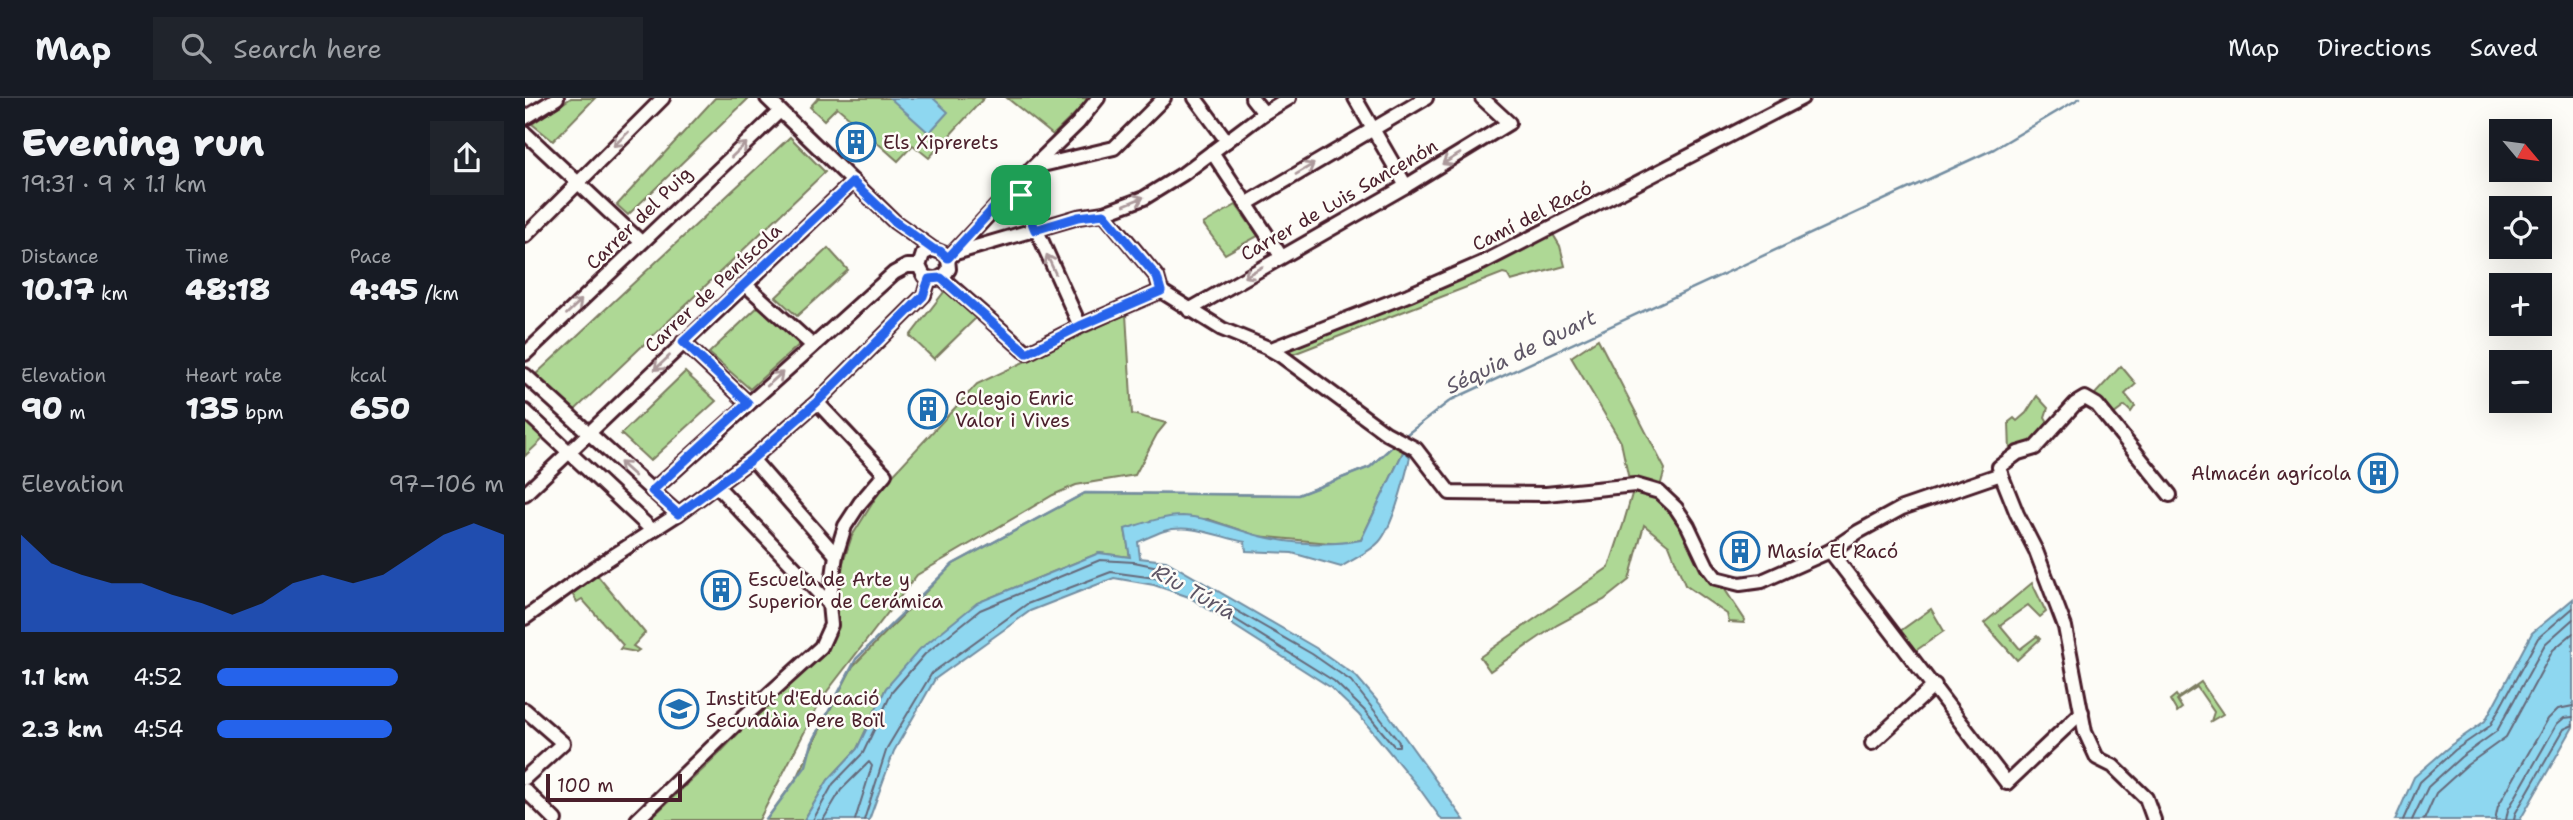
<!DOCTYPE html>
<html lang="en">
<head>
<meta charset="utf-8">
<style>
  body { margin:0; font-family:"Shantell Sans",sans-serif; background:#20242c; color:#f1f3f6; height:100vh; display:flex; flex-direction:column; font-size:26px; white-space:nowrap }
  * { box-sizing:border-box; margin:0 }
  p { font-size:23px; color:#9ea1a6 }
  .icon { flex:none; width:38px; height:38px; fill:none; stroke:currentColor; stroke-width:2; stroke-linecap:round; stroke-linejoin:round }
  .map { position:relative; flex:1; overflow:hidden }
  .sheet { display:flex; flex-direction:column; background:#171b24; width:525px }
  .sheet>* { flex:none }
  .needle { width:46px; rotate:119deg }
  .tools { position:absolute; left:1964px; top:21px; display:grid; gap:14px }
  .tools a { display:grid; place-items:center; width:63px; height:63px; border-radius:0px; background:#171b24; box-shadow:0 7px 28px #0002; font-size:35px }
  .scale { position:absolute; left:21px; bottom:18px; width:136px; box-sizing:border-box; padding-left:7px; border:4px solid #4a1f2b; border-top:0; font-size:19px; line-height:24px; white-space:nowrap; color:#4a1f2b; -webkit-text-stroke:5px #fdfcf7; paint-order:stroke }
  .pin { position:absolute; display:grid; place-items:center; width:60px; height:60px; color:#fff; margin:-30px; border-radius:14px; box-shadow:0 4px 10px #0006 }
  .round { display:grid; place-items:center; flex:none; width:74px; height:74px; border-radius:0px; background:#20242c }
  .head { display:flex; align-items:center; justify-content:space-between; height:119px; padding:0 21px }
  h1 { font-size:38px; font-weight:800; line-height:52px }
  .metrics { display:grid; grid-template-columns:repeat(3,1fr); gap:10px; height:119px; padding:7px 21px }
  .metrics div { display:grid; align-content:center }
  .metrics b { font-size:30px; font-weight:800 }
  .metrics small { font-size:19px; font-weight:400 }
  .metrics p { font-size:19px }
  .chart { height:196px; padding:14px 21px }
  .chart p { display:flex; justify-content:space-between }
  .chart svg { width:100%; height:126px; margin-top:7px; fill:#2563eb; opacity:.7 }
  ul { padding:0 21px; list-style:none; font-size:23px }
  li { display:grid; grid-template-columns:112px 84px 1fr; align-items:center; height:52px }
  li i { height:18px; border-radius:9px; background:#2563eb }
  header { display:flex; align-items:center; gap:42px; box-sizing:border-box; height:98px; padding:0 35px; background:#171b24; border-bottom:2px solid #363941 }
  header strong { font-size:33px }
  nav { display:flex; gap:38px; margin-inline-start:auto; font-size:24px }
  .search { width:490px; height:63px; background:#20242c; display:flex; align-items:center; gap:18px; box-sizing:border-box; padding:0 24px; border-radius:0px; color:#9ea1a6; font-size:26px }
  main { display:flex; flex:1; min-height:0 }
  .map>svg:first-child { display:block }
  .green { fill:#aed895; stroke:#7c7c60; stroke-width:2 }
  .water { fill:#8ed7f0; stroke:#738da1; stroke-width:2 }
  .lines { fill:none; stroke-linecap:round; stroke-linejoin:round }
  .shore { stroke:#65697a; stroke-width:2 }
  .stream { stroke:#738da1; stroke-width:2.5 }
  .minor-casing { stroke:#4a1f2b; stroke-width:18 }
  .minor { stroke:#fdfcf7; stroke-width:12 }
  .oneway { stroke:#ac999b }
  .route-casing { stroke:#fff; stroke-width:14 }
  .route { stroke:#2563eb; stroke-width:9 }
  .labels { text-anchor:middle; dominant-baseline:central; stroke-width:5; stroke-linejoin:round; paint-order:stroke }
  .poi-label { font-size:19px; fill:#4a1f2b; stroke:#fdfcf7; text-anchor:start }
  .street-label { font-size:19px; fill:#4a1f2b; stroke:#fdfcf7 }
  .water-label { font-size:21px; font-style:italic; fill:#5e5666; stroke:#fdfcf7 }
</style>
</head>
<body>
<header>
<strong>Map</strong>
<div class="search"><svg class="icon" aria-label="search" viewBox="0 0 24 24"><circle cx="10" cy="10" r="6"/><path d="M15 15l6 6"/></svg>Search here</div>
<nav><a>Map</a><a>Directions</a><a>Saved</a></nav>
</header>
<main>
<section class="sheet">
<div class="head"><div><h1>Evening run</h1><p>19:31 · 9 × 1.1 km</p></div><a class="round"><svg class="icon" aria-label="share" viewBox="0 0 24 24"><path d="M12 15V3M7 8l5-5 5 5M5 13v7h14v-7"/></svg></a></div>
<div class="metrics">
<div><p>Distance</p><b>10.17<small> km</small></b></div>
<div><p>Time</p><b>48:18</b></div>
<div><p>Pace</p><b>4:45<small> /km</small></b></div>
</div>
<div class="metrics">
<div><p>Elevation</p><b>90<small> m</small></b></div>
<div><p>Heart rate</p><b>135<small> bpm</small></b></div>
<div><p>kcal</p><b>650</b></div>
</div>
<div class="chart"><p><span>Elevation</span>97–106 m</p>
<svg viewBox="0 0 160 44" preserveAspectRatio="none"><path d="M0 44V10L10 20L20 24L30 27L40 27L50 31L60 34L70 38L80 34L90 27L100 24L110 27L120 24L130 17L140 10L150 6L160 10V44z"/></svg>
</div>
<ul>
<li><b>1.1 km</b>4:52<i style="width:63%"></i></li>
<li><b>2.3 km</b>4:54<i style="width:61%"></i></li>
</ul>
</section>
<div class="map">
<svg width="2048" height="722" viewBox="0 0 2048 722">
  <rect width="100%" height="100%" fill="#fdfcf7"/>
  <filter id="ink" filterUnits="userSpaceOnUse"><feTurbulence type="fractalNoise" baseFrequency=".0143" numOctaves="2"/><feDisplacementMap in="SourceGraphic" scale="14" xChannelSelector="R" yChannelSelector="G"/><feConvolveMatrix kernelMatrix="1 2 1 2 8 2 1 2 1" color-interpolation-filters="sRGB"/></filter>
  <g filter="url(#ink)">
    <g class="green">
      <path d="M 46,0 L 70,0 L 28,43 L 7,26 Z"/>
      <path d="M 190,0 L 224,0 L 103,117 L 92,107 Z"/>
      <path d="M 293,0 L 459,0 L 404,60 L 388,47 L 373,63 L 348,41 L 335,54 L 320,41 L 333,27 L 312,9 L 299,22 L 285,9 Z"/>
      <path d="M 482,0 L 566,0 L 528,37 Z"/>
      <path d="M 265,39 L 300,74 L 49,313 L 10,277 Z"/>
      <path d="M 711,107 L 733,138 L 700,156 L 678,126 Z"/>
      <path d="M 1026,133 L 1035,148 L 1040,168 L 986,183 L 982,176 L 978,175 L 758,260 L 746,251 Z"/>
      <path d="M 303,150 L 323,172 L 272,218 L 251,199 Z"/>
      <path d="M 419,194 L 428,194 L 453,218 L 409,261 L 385,238 Z"/>
      <path d="M 236,206 L 276,245 L 225,291 L 184,255 Z"/>
      <path d="M 601,216 L 607,316 L 641,325 L 632,336 L 610,377 L 551,387 L 528,397 L 392,477 L 297,600 L 234,722 L 124,722 L 189,661 L 296,549 L 304,506 L 327,438 L 360,385 L 452,286 Z"/>
      <path d="M 1073,241 L 1140,371 L 1134,392 L 1220,522 L 1219,525 L 1204,524 L 1202,516 L 1160,487 L 1144,447 L 1119,427 L 1104,482 L 1079,502 L 1032,527 L 965,573 L 955,559 L 1084,469 L 1098,427 L 1107,396 L 1096,344 L 1046,259 Z"/>
      <path d="M 1596,268 L 1611,286 L 1600,296 L 1610,308 L 1606,314 L 1600,308 L 1585,319 L 1569,297 Z"/>
      <path d="M 160,274 L 191,303 L 125,363 L 96,336 Z"/>
      <path d="M 1512,298 L 1523,310 L 1520,319 L 1526,329 L 1507,347 L 1485,355 L 1484,324 L 1489,320 L 1492,323 L 1501,315 Z"/>
      <path d="M 0,320 L 20,339 L 0,358 Z"/>
      <path d="M 872,344 L 879,352 L 836,442 L 815,446 L 732,438 L 683,421 L 600,431 L 605,459 L 574,455 L 452,505 L 361,590 L 332,651 L 303,682 L 279,722 L 241,722 L 274,676 L 298,625 L 328,568 L 428,466 L 560,395 L 773,397 L 845,369 Z"/>
      <path d="M 72,477 L 120,535 L 108,548 L 114,552 L 111,554 L 95,551 L 98,547 L 57,501 L 52,504 L 46,494 Z"/>
      <path d="M 1507,485 L 1521,514 L 1515,519 L 1503,507 L 1475,527 L 1495,551 L 1512,538 L 1515,541 L 1492,562 L 1459,525 Z"/>
      <path d="M 1406,511 L 1419,533 L 1386,556 L 1371,536 Z"/>
      <path d="M 1676,584 L 1698,616 L 1686,623 L 1689,614 L 1672,589 L 1652,602 L 1657,610 L 1652,614 L 1645,602 L 1651,597 L 1653,600 Z"/>
    </g>
    <g class="water">
      <path d="M 365,0 L 408,0 L 423,14 L 404,35 Z"/>
      <path d="M 879,352 L 885,359 C 880,380 868,429 854,444 C 845,454 828,461 816,469 L 767,455 L 721,453 L 720,444 C 694,439 666,425 639,433 C 630,436 622,440 613,444 L 615,460 L 641,463 L 791,550 L 831,578 L 861,613 L 939,722 L 917,722 L 894,690 L 834,617 L 805,589 L 664,499 L 629,487 L 589,480 L 505,513 L 410,581 L 369,653 L 344,722 L 279,722 L 303,682 L 332,651 L 361,590 L 395,551 L 452,505 L 574,455 L 605,459 L 600,431 C 619,425 638,418 658,418 C 685,419 709,432 735,438 C 766,446 805,448 836,442 Z"/>
      <path d="M 2048,501 L 2048,629 L 1995,722 L 1870,722 L 1889,679 L 1926,647 L 1960,623 L 2007,535 Z"/>
    </g>
    <g class="lines">
      <g class="shore">
        <path d="M 700,506 L 787,556 L 826,583 L 874,644 L 874,648 L 869,648 L 839,612 L 809,583 L 697,513 L 696,508 Z"/>
        <path d="M 288,722 L 308,686 L 338,655 L 367,594 L 400,556 L 455,512 L 575,462 L 609,464 L 638,470 L 657,483 L 658,486 L 654,488 L 630,480 L 586,474 L 502,506 L 407,575 L 362,650 L 339,722"/>
        <path d="M 298,722 L 316,692 L 344,664 L 347,668 L 330,722"/>
        <path d="M 1878,722 L 1895,684 L 1930,652 L 1965,628 L 2013,540 L 2048,510"/>
        <path d="M 1887,722 L 1903,689 L 1936,659 L 1972,633 L 2020,546 L 2048,521"/>
        <path d="M 1899,722 L 1911,695 L 1942,667 L 1981,639 L 2028,552 L 2048,535"/>
        <path d="M 1970,722 L 1973,708 L 2023,621 L 2033,611 L 2048,608"/>
        <path d="M 1981,722 L 1983,712 L 2032,626 L 2039,620 L 2048,619"/>
        <path d="M 1989,722 L 1990,716 L 2039,631 L 2048,627"/>
      </g>
      <g class="stream">
        <path d="M 877,340 L 926,302 L 1469,51 L 1555,0"/>
        <path d="M 241,722 L 281,668 L 287,645 L 331,561 L 428,466 L 560,395 L 773,397 L 845,369 L 872,344"/>
      </g>
      <defs>
        <g id="minor">
          <path d="M 242,0 L 370,124 L 408,151 L 420,156 L 423,160 L 424,171 C 418,181 409,184 399,178 L 394,168 L 398,156 L 408,151"/>
          <path d="M 670,0 L 702,43"/>
          <path d="M 727,0 L 739,15"/>
          <path d="M 830,0 L 881,88"/>
          <path d="M 0,20 L 32,0"/>
          <path d="M 0,35 L 116,144"/>
          <path d="M 687,54 L 756,158"/>
          <path d="M 509,69 L 589,50 L 639,0"/>
          <path d="M 488,89 L 496,97 L 555,228"/>
          <path d="M 721,106 L 901,0"/>
          <path d="M 579,115 L 632,179 L 636,193 L 697,231 L 741,249 L 755,257 L 861,335 L 891,351 L 925,395 L 1021,396 L 1110,387 L 1124,391 L 1134,394 L 1151,410 L 1163,428 L 1182,468 L 1191,480 L 1215,486 L 1237,483 L 1305,453 L 1333,434 L 1377,410 L 1476,376 L 1492,416 L 1511,453 L 1540,529 L 1560,634 L 1572,660 L 1588,668 L 1621,700 L 1629,722"/>
          <path d="M 0,138 L 138,0"/>
          <path d="M 428,155 L 507,70 L 553,25 L 573,0"/>
          <path d="M 427,156 L 553,119 L 579,115 L 619,100 L 658,76 L 739,15 L 764,0"/>
          <path d="M 417,180 L 502,255 L 555,228 L 636,193"/>
          <path d="M 221,187 L 287,247"/>
          <path d="M 664,212 L 881,88 L 984,25 L 957,0"/>
          <path d="M 158,244 L 223,305"/>
          <path d="M 746,251 L 883,197 L 957,165 L 1277,0"/>
          <path d="M 0,256 L 255,13"/>
          <path d="M 0,277 L 153,416"/>
          <path d="M 0,313 L 127,432"/>
          <path d="M 227,361 L 311,457"/>
          <path d="M 1476,376 L 1474,369 L 1493,355 L 1510,350 L 1550,306 L 1560,300 L 1572,307 L 1645,397"/>
          <path d="M 191,387 L 304,506"/>
          <path d="M 127,393 L 369,175 L 382,168 L 394,168"/>
          <path d="M 0,396 L 328,84"/>
          <path d="M 1305,453 L 1482,685 L 1557,614"/>
          <path d="M 0,520 L 71,469 L 153,416 L 227,361 L 292,304 L 399,197 L 404,181"/>
          <path d="M 0,612 L 38,645 L 0,680"/>
          <path d="M 1347,645 L 1410,587"/>
          <path d="M 0,692 L 30,722"/>
          <path d="M 112,722 L 212,625 L 296,549 L 306,527 L 304,506 L 311,457 L 320,428 L 335,405 L 360,376 L 292,304"/>
        </g>
      </defs>
      <use href="#minor" class="minor-casing"/>
      <use href="#minor" class="minor"/>
    </g>
    <defs><path id="oneway-shaft" d="M-6 0H5M1.5-3L5.5 0L1.5 3" fill="none" stroke-width="1.6" stroke-linecap="round" stroke-linejoin="round" transform="scale(1.75)"/></defs>
    <g class="oneway">
      <use href="#oneway-shaft" transform="translate(96 41) rotate(136)"/>
      <use href="#oneway-shaft" transform="translate(214 52) rotate(-43)"/>
      <use href="#oneway-shaft" transform="translate(926 61) rotate(149)"/>
      <use href="#oneway-shaft" transform="translate(780 71) rotate(-31)"/>
      <use href="#oneway-shaft" transform="translate(609 103) rotate(-22)"/>
      <use href="#oneway-shaft" transform="translate(526 166) rotate(-115)"/>
      <use href="#oneway-shaft" transform="translate(728 174) rotate(150)"/>
      <use href="#oneway-shaft" transform="translate(49 209) rotate(-44)"/>
      <use href="#oneway-shaft" transform="translate(137 265) rotate(136)"/>
      <use href="#oneway-shaft" transform="translate(250 281) rotate(-42)"/>
      <use href="#oneway-shaft" transform="translate(102 371) rotate(-138)"/>
    </g>
  </g>
  <g class="lines" filter="url(#ink)">
    <defs>
      <path id="route" d="M 328,84 L 370,124 L 408,151 L 415,153 L 423,160 L 488,89 L 496,97 L 510,132 L 553,119 L 579,116 L 632,179 L 636,193 L 555,228 L 502,255 L 416,180 L 404,181 L 398,198 L 292,304 L 227,361 L 153,416 L 127,393 L 223,305 L 158,244 Z"/>
    </defs>
    <use href="#route" class="route-casing"/>
    <use href="#route" class="route"/>
  </g>
  <defs>
    <symbol id="building-ring" viewBox="-11 -11 22 22"><circle r="9.5" fill="#fdfcf7" stroke="#1f6fb2" stroke-width="1.5"/><path d="M-4-6H4V6H1V3H-1V6H-4ZM-2.5-4.3h1.7v1.8h-1.7ZM.8-4.3h1.7v1.8H.8ZM-2.5-1h1.7V.8h-1.7ZM.8-1h1.7V.8H.8Z" fill="#1f6fb2"/></symbol>
    <symbol id="school-ring" viewBox="-11 -11 22 22"><circle r="9.5" fill="#fdfcf7" stroke="#1f6fb2" stroke-width="1.5"/><path d="M0-5L7-2L0 1L-7-2ZM-4 1L0 2.5L4 1V4Q0 6-4 4Z" fill="#1f6fb2"/></symbol>
  </defs>
  <g fill-rule="evenodd">
    <use href="#building-ring" x="309" y="22" width="44" height="44"/>
    <use href="#building-ring" x="381" y="289" width="44" height="44"/>
    <use href="#building-ring" x="1831" y="353" width="44" height="44"/>
    <use href="#building-ring" x="1193" y="431" width="44" height="44"/>
    <use href="#building-ring" x="174" y="470" width="44" height="44"/>
    <use href="#school-ring" x="132" y="589" width="44" height="44"/>
  </g>
  <g class="labels">
    <g class="poi-label">
      <text x="358" y="44">Els Xiprerets</text>
      <text x="430" y="300">Colegio Enric<tspan x="430" dy="22">Valor i Vives</tspan></text>
      <text x="1826" y="375" text-anchor="end">Almacén agrícola</text>
      <text x="1242" y="453">Masía El Racó</text>
      <text x="223" y="481">Escuela de Arte y<tspan x="223" dy="22">Superior de Cerámica</tspan></text>
      <text x="181" y="600">Institut d'Educació<tspan x="181" dy="22">Secundàia Pere Boïl</tspan></text>
    </g>
    <g class="street-label">
      <text transform="translate(814 102) rotate(-30)">Carrer de Luis Sancenón</text>
      <text transform="translate(1007 118) rotate(-27)">Camí del Racó</text>
      <text transform="translate(114 120) rotate(-44)">Carrer del Puig</text>
      <text transform="translate(188 190) rotate(-43)">Carrer de Peníscola</text>
    </g>
    <g class="water-label">
      <text transform="translate(996 254) rotate(-26)">Séquia de Quart</text>
      <text transform="translate(669 494) rotate(29)">Riu Túria</text>
    </g>
  </g>
</svg>
<div class="tools">
<a><svg class="needle" viewBox="-14 -14 28 28"><path d="M0-13l5 13h-10z" fill="#e53935"/><path d="M0 13l5-13h-10z" fill="#9ea1a6"/></svg></a>
<a><svg class="icon" aria-label="locate" viewBox="0 0 24 24"><circle cx="12" cy="12" r="6"/><path d="M12 2v4M12 18v4M2 12h4M18 12h4"/></svg></a>
<a>+</a>
<a>−</a>
</div>
<div class="scale">100 m</div>
<div class="pin" style="left:496px;top:97px;background:#1e9e55"><svg class="icon" aria-label="arrive" viewBox="0 0 24 24"><path d="M6 21V4h12l-3 4 3 4H6"/></svg></div>
</div>
</main>
</body>
</html>
